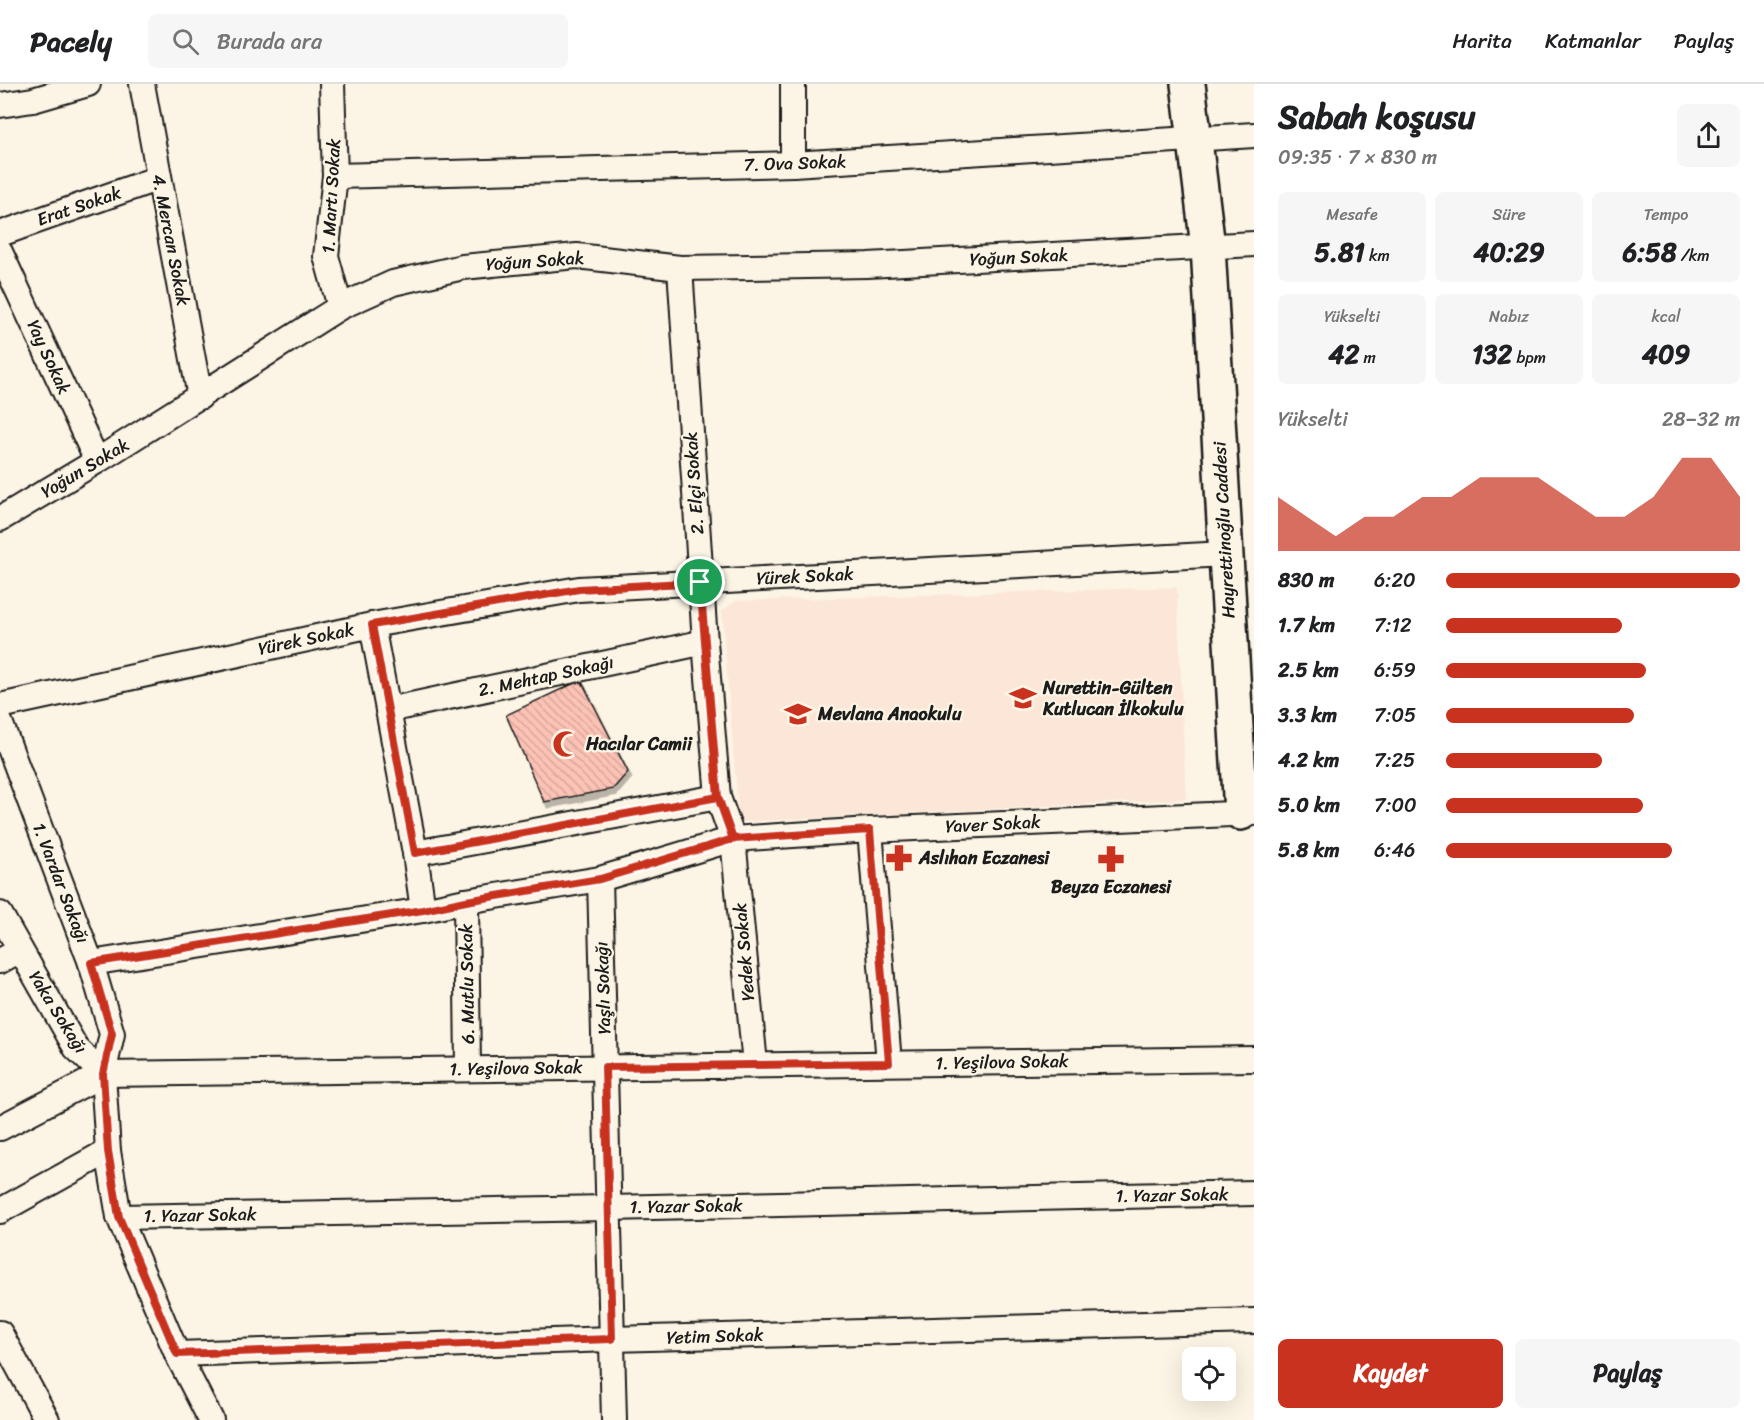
<!DOCTYPE html>
<html lang="tr">
<head>
<meta charset="utf-8">
<style>
  body { margin:0; font-family:Sriracha,sans-serif; background:#f6f6f6; color:#202124; height:100vh; display:flex; flex-direction:column; font-size:22px; white-space:nowrap }
  * { box-sizing:border-box; margin:0 }
  p { font-size:20px; color:#757577 }
  .icon { flex:none; width:33px; height:33px; fill:none; stroke:currentColor; stroke-width:2; stroke-linecap:round; stroke-linejoin:round }
  .map { position:relative; flex:1; overflow:hidden }
  .drawer { display:flex; flex-direction:column; background:#fff; width:510px }
  .drawer>* { flex:none }
  .controls { position:absolute; left:1182px; top:1263px; display:grid; gap:12px }
  .controls a { display:grid; place-items:center; width:54px; height:54px; border-radius:9px; background:#fff; box-shadow:0 6px 24px #0002; font-size:30px }
  .pin { position:absolute; display:grid; place-items:center; width:51px; height:51px; color:#fff; margin:-26px; border:3px solid #fff; border-radius:50%; box-shadow:0 2px 6px #0007 }
  .round { display:grid; place-items:center; flex:none; width:63px; height:63px; border-radius:9px; background:#f6f6f6 }
  .headline { display:flex; align-items:center; justify-content:space-between; height:102px; padding:0 24px }
  h1 { font-size:33px; font-weight:700; line-height:45px }
  .figures { display:grid; grid-template-columns:repeat(3,1fr); gap:9px; height:102px; padding:6px 24px }
  .figures div { display:grid; align-content:center; border-radius:9px; background:#f6f6f6; text-align:center }
  .figures b { font-size:26px; font-weight:700 }
  .figures small { font-size:16px; font-weight:400 }
  .figures p { font-size:16px }
  .chart { height:168px; padding:12px 24px }
  .chart p { display:flex; justify-content:space-between }
  .chart svg { width:100%; height:108px; margin-top:6px; fill:#c8321e; opacity:.7 }
  .primary-button { display:flex; gap:12px; margin-top:auto; padding:12px 24px }
  .primary-button a { flex:1; height:69px; border-radius:9px; background:#c8321e; color:#fff; font-size:24px; font-weight:700; line-height:69px; text-align:center }
  .primary-button a+a { background:#f6f6f6; color:#202124 }
  ul { padding:0 24px; list-style:none; font-size:20px }
  li { display:grid; grid-template-columns:96px 72px 1fr; align-items:center; height:45px }
  li i { height:15px; border-radius:8px; background:#c8321e }
  header { display:flex; align-items:center; gap:36px; box-sizing:border-box; height:84px; padding:0 30px; background:#fff; border-bottom:2px solid #e0e0e0 }
  header strong { font-size:28px }
  nav { display:flex; gap:33px; margin-inline-start:auto; font-size:21px }
  .search { width:420px; height:54px; background:#f6f6f6; display:flex; align-items:center; gap:15px; box-sizing:border-box; padding:0 21px; border-radius:9px; color:#757577; font-size:22px }
  main { display:flex; flex:1; min-height:0 }
  .map>svg:first-child { display:block }
  .built { fill:#fce6d7 }
  .building { fill:url(#building-back-hatch); stroke:#1c1c1c; stroke-width:1.5; filter:url(#shadow) }
  .lines { fill:none; stroke-linecap:round; stroke-linejoin:round }
  .street-casing { stroke:#1c1c1c; stroke-width:28 }
  .secondary-casing { stroke:#1c1c1c; stroke-width:38 }
  .street { stroke:#fcf5e5; stroke-width:24 }
  .secondary { stroke:#fcf5e5; stroke-width:33 }
  .route-casing { stroke:#fff; stroke-width:12 }
  .route { stroke:#c8321e; stroke-width:8 }
  .labels { text-anchor:middle; dominant-baseline:central; stroke-width:4.5; stroke-linejoin:round; paint-order:stroke }
  .street-label { font-size:18px; fill:#1c1c1c; stroke:#fcf5e5 }
  .poi-label { font-size:18px; font-weight:bold; fill:#1c1c1c; stroke:#fcf5e5; text-anchor:start }
</style>
</head>
<body>
<header>
<strong>Pacely</strong>
<div class="search"><svg class="icon" aria-label="search" viewBox="0 0 24 24"><circle cx="10" cy="10" r="6"/><path d="M15 15l6 6"/></svg>Burada ara</div>
<nav><a>Harita</a><a>Katmanlar</a><a>Paylaş</a></nav>
</header>
<main>
<div class="map">
<svg width="1254" height="1336" viewBox="0 0 1254 1336">
  <defs>
    <pattern id="building-back-hatch" width="6" height="6" patternUnits="userSpaceOnUse" patternTransform="scale(1.5)"><rect width="6" height="6" fill="#fcc2b5"/><path d="M-1 5l2 2M0 0l6 6M5-1l2 2" fill="none" stroke="#d7a69b"/></pattern>
    <filter id="shadow"><feDropShadow dx="3.5" dy="6" stdDeviation="0" flood-color="#0004"/></filter>
  </defs>
  <rect width="100%" height="100%" fill="#fcf5e5"/>
  <filter id="ink" filterUnits="userSpaceOnUse"><feTurbulence type="fractalNoise" baseFrequency=".0167" numOctaves="2"/><feDisplacementMap in="SourceGraphic" scale="12" xChannelSelector="R" yChannelSelector="G"/><feConvolveMatrix kernelMatrix="1 2 1 2 8 2 1 2 1" color-interpolation-filters="sRGB"/></filter>
  <g filter="url(#ink)">
    <path class="built" d="M 1177,503 L 1186,715 L 739,738 L 722,527 L 736,517 Z"/>
    <path class="building" d="M 581,596 L 628,688 L 613,705 L 544,718 L 506,631 Z"/>
    <g class="lines">
      <defs>
        <g id="street">
          <path d="M 142,0 L 200,313"/>
          <path d="M 332,0 L 335,92 L 326,172 L 340,223"/>
          <path d="M 0,21 L 33,16 L 88,0"/>
          <path d="M 793,80 L 793,0"/>
          <path d="M 335,92 L 793,80 L 1254,51"/>
          <path d="M 0,150 L 159,94"/>
          <path d="M 0,168 L 97,377"/>
          <path d="M 680,184 L 705,558 L 718,713 L 733,755 L 755,980"/>
          <path d="M 0,435 L 97,377 L 340,223 L 393,199 L 463,183 L 577,172 L 680,184 L 868,181 L 1254,160"/>
          <path d="M 372,541 L 415,769 L 423,826"/>
          <path d="M 0,622 L 372,541 L 579,505 L 1225,470"/>
          <path d="M 388,626 L 705,558"/>
          <path d="M 0,638 L 91,879 L 112,950 L 103,990 L 108,1067 L 119,1133 L 177,1270 L 211,1336"/>
          <path d="M 870,746 L 889,979"/>
          <path d="M 415,769 L 718,713"/>
          <path d="M 600,795 L 614,1336"/>
          <path d="M 466,817 L 468,984"/>
          <path d="M 0,830 L 76,964 L 103,990"/>
          <path d="M 0,877 L 20,866"/>
          <path d="M 91,879 L 423,826 L 466,817 L 600,795 L 733,755 L 870,746 L 1254,729"/>
          <path d="M 0,1044 L 103,990 L 1254,975"/>
          <path d="M 0,1127 L 108,1067"/>
          <path d="M 119,1133 L 609,1124 L 1254,1109"/>
          <path d="M 0,1249 L 47,1336"/>
          <path d="M 177,1270 L 612,1255 L 1254,1237"/>
        </g>
        <path id="secondary" d="M 1188,0 L 1208,163 L 1241,729"/>
      </defs>
      <use href="#street" class="street-casing"/>
      <use href="#secondary" class="secondary-casing"/>
      <use href="#street" class="street"/>
      <use href="#secondary" class="secondary"/>
    </g>
  </g>
  <g class="lines" filter="url(#ink)">
    <defs>
      <path id="route" d="M 700,498 L 718,713 L 733,755 L 600,795 L 466,817 L 423,826 L 91,879 L 112,950 L 103,990 L 108,1067 L 119,1133 L 177,1270 L 612,1255 L 605,983 L 889,979 L 870,746 L 733,755 L 718,713 L 415,769 L 372,541 L 579,505 L 700,498"/>
    </defs>
    <use href="#route" class="route-casing"/>
    <use href="#route" class="route"/>
  </g>
  <defs>
    <symbol id="school-bare" viewBox="-9 -9 18 18"><path d="M0-5L7-2L0 1L-7-2ZM-4 1L0 2.5L4 1V4Q0 6-4 4Z" fill="#c8321e" stroke="#fcf5e5" stroke-width="2.5" paint-order="stroke"/></symbol>
    <symbol id="mosque-bare" viewBox="-9 -9 18 18"><path d="M3.5-4.9A6 6 0 1 0 3.5 4.9A5 5 0 1 1 3.5-4.9Z" fill="#c8321e" stroke="#fcf5e5" stroke-width="2.5" paint-order="stroke"/></symbol>
    <symbol id="pharmacy-bare" viewBox="-9 -9 18 18"><path d="M-2-6h4v4h4v4h-4v4h-4v-4h-4v-4h4Z" fill="#c8321e" stroke="#fcf5e5" stroke-width="2.5" paint-order="stroke"/></symbol>
  </defs>
  <g fill-rule="evenodd">
    <use href="#school-bare" x="1004" y="595" width="38" height="38"/>
    <use href="#school-bare" x="779" y="611" width="38" height="38"/>
    <use href="#mosque-bare" x="547" y="641" width="38" height="38"/>
    <use href="#pharmacy-bare" x="880" y="755" width="38" height="38"/>
    <use href="#pharmacy-bare" x="1092" y="756" width="38" height="38"/>
  </g>
  <g class="labels">
    <g class="street-label">
      <text transform="translate(795 79) rotate(-2)">7. Ova Sokak</text>
      <text transform="translate(331 112) rotate(-87)">1. Martı Sokak</text>
      <text transform="translate(79 122) rotate(-19)">Erat Sokak</text>
      <text transform="translate(171 156) rotate(79)">4. Mercan Sokak</text>
      <text transform="translate(1019 173) rotate(-3)">Yoğun Sokak</text>
      <text transform="translate(535 177) rotate(-4)">Yoğun Sokak</text>
      <text transform="translate(49 273) rotate(65)">Yay Sokak</text>
      <text transform="translate(85 384) rotate(-31)">Yoğun Sokak</text>
      <text transform="translate(694 399) rotate(-94)">2. Elçi Sokak</text>
      <text transform="translate(1224 446) rotate(-93)">Hayrettinoğlu Caddesi</text>
      <text transform="translate(805 492) rotate(-3)">Yürek Sokak</text>
      <text transform="translate(306 555) rotate(-12)">Yürek Sokak</text>
      <text transform="translate(546 592) rotate(-12)">2. Mehtap Sokağı</text>
      <text transform="translate(993 740) rotate(-3)">Yaver Sokak</text>
      <text transform="translate(61 799) rotate(69)">1. Vardar Sokağı</text>
      <text transform="translate(744 868) rotate(-95)">Yedek Sokak</text>
      <text transform="translate(467 900) rotate(-91)">6. Mutlu Sokak</text>
      <text transform="translate(603 904) rotate(-92)">Yaşlı Sokağı</text>
      <text transform="translate(58 928) rotate(58)">Yaka Sokağı</text>
      <text transform="translate(1002 978) rotate(-1)">1. Yeşilova Sokak</text>
      <text transform="translate(516 984) rotate(-1)">1. Yeşilova Sokak</text>
      <text transform="translate(1172 1111) rotate(-1)">1. Yazar Sokak</text>
      <text transform="translate(686 1122) rotate(-1)">1. Yazar Sokak</text>
      <text transform="translate(200 1131) rotate(-1)">1. Yazar Sokak</text>
      <text transform="translate(715 1252) rotate(-2)">Yetim Sokak</text>
    </g>
    <g class="poi-label">
      <text x="1043" y="604">Nurettin-Gülten<tspan x="1043" dy="21">Kutlucan İlkokulu</tspan></text>
      <text x="818" y="630">Mevlana Anaokulu</text>
      <text x="586" y="660">Hacılar Camii</text>
      <text x="919" y="774">Aslıhan Eczanesi</text>
      <text x="1111" y="803" text-anchor="middle">Beyza Eczanesi</text>
    </g>
  </g>
</svg>
<div class="controls">
<a><svg class="icon" aria-label="locate" viewBox="0 0 24 24"><circle cx="12" cy="12" r="6"/><path d="M12 2v4M12 18v4M2 12h4M18 12h4"/></svg></a>
</div>
<div class="pin" style="left:700px;top:498px;background:#1e9e55"><svg class="icon" aria-label="arrive" viewBox="0 0 24 24"><path d="M6 21V4h12l-3 4 3 4H6"/></svg></div>
</div>
<section class="drawer">
<div class="headline"><div><h1>Sabah koşusu</h1><p>09:35 · 7 × 830 m</p></div><a class="round"><svg class="icon" aria-label="share" viewBox="0 0 24 24"><path d="M12 15V3M7 8l5-5 5 5M5 13v7h14v-7"/></svg></a></div>
<div class="figures">
<div><p>Mesafe</p><b>5.81<small> km</small></b></div>
<div><p>Süre</p><b>40:29</b></div>
<div><p>Tempo</p><b>6:58<small> /km</small></b></div>
</div>
<div class="figures">
<div><p>Yükselti</p><b>42<small> m</small></b></div>
<div><p>Nabız</p><b>132<small> bpm</small></b></div>
<div><p>kcal</p><b>409</b></div>
</div>
<div class="chart"><p><span>Yükselti</span>28–32 m</p>
<svg viewBox="0 0 160 44" preserveAspectRatio="none"><path d="M0 44V22L10 30L20 38L30 30L40 30L50 22L60 22L70 14L80 14L90 14L100 22L110 30L120 30L130 22L140 6L150 6L160 22V44z"/></svg>
</div>
<ul>
<li><b>830 m</b>6:20<i style="width:100%"></i></li>
<li><b>1.7 km</b>7:12<i style="width:60%"></i></li>
<li><b>2.5 km</b>6:59<i style="width:68%"></i></li>
<li><b>3.3 km</b>7:05<i style="width:64%"></i></li>
<li><b>4.2 km</b>7:25<i style="width:53%"></i></li>
<li><b>5.0 km</b>7:00<i style="width:67%"></i></li>
<li><b>5.8 km</b>6:46<i style="width:77%"></i></li>
</ul>
<div class="primary-button"><a>Kaydet</a><a>Paylaş</a></div>
</section>
</main>
</body>
</html>
